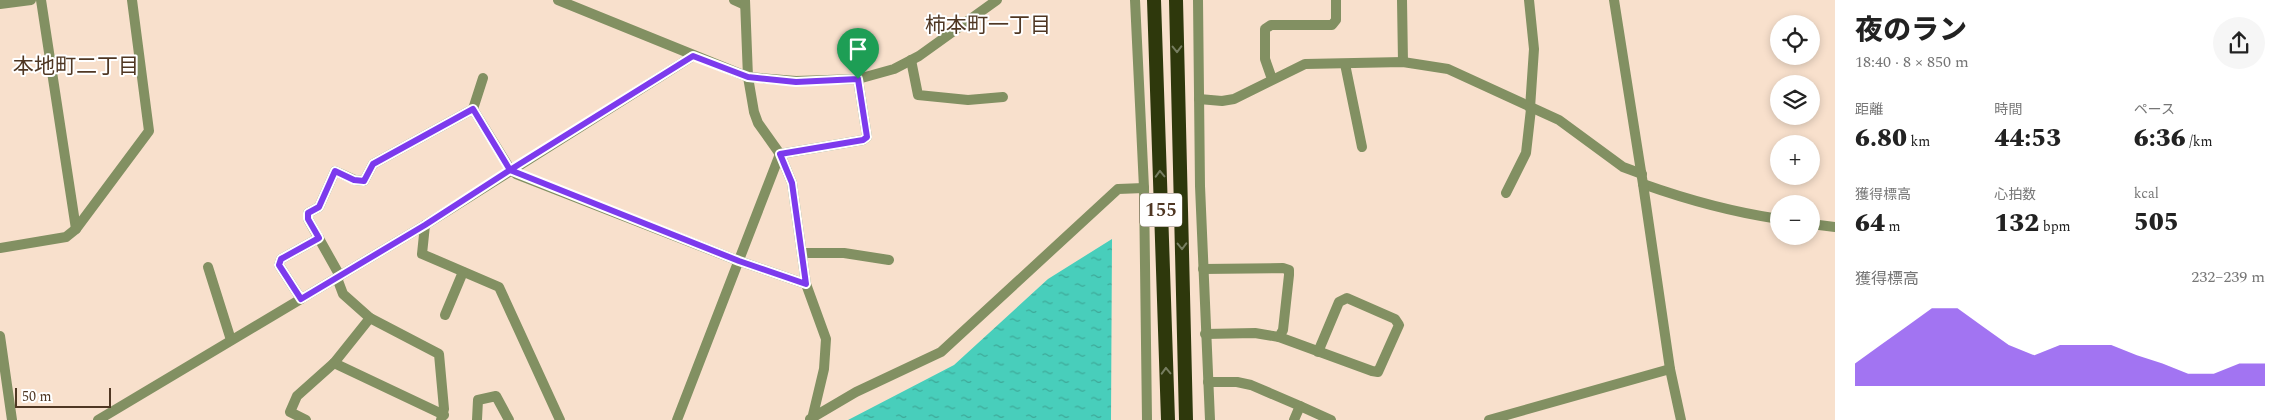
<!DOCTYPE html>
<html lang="ja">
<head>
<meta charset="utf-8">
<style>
  body { margin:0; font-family:Spectral,"Noto Sans JP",serif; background:#f6f6f6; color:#222; height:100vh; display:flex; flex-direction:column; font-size:19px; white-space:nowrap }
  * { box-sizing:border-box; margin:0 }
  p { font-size:16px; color:#767676 }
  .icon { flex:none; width:28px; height:28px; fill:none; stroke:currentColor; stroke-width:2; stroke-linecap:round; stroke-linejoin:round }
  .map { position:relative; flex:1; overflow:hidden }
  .details { display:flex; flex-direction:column; background:#fff; width:450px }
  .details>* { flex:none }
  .controls { position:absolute; left:1770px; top:15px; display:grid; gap:10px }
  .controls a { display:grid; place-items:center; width:50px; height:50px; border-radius:50%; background:#fff; box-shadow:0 2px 8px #0003; font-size:25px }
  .scale { position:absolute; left:15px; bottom:12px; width:96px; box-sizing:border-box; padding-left:5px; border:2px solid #4f3723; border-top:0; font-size:14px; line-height:18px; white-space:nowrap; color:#4f3723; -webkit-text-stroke:4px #fff; paint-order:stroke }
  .pin { position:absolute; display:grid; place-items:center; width:42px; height:42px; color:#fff; margin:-51px -21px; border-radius:50% 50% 50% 0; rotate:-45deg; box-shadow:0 0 5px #0007 }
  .pin .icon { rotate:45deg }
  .round { display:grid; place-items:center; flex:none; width:52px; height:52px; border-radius:26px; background:#f6f6f6 }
  .head { display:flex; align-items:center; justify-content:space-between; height:85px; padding:0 20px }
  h1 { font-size:28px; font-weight:800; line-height:38px }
  .figures { display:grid; grid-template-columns:repeat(3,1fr); gap:8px; height:85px; padding:5px 20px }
  .figures div { display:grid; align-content:center }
  .figures b { font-size:25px; font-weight:800 }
  .figures small { font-size:14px; font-weight:400 }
  .figures p { font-size:14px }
  .chart { height:140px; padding:10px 20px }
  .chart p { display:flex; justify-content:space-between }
  .chart svg { width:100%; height:90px; margin-top:5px; fill:#7c3aed; opacity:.7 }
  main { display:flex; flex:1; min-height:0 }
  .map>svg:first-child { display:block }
  .water { fill:url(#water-ripples) }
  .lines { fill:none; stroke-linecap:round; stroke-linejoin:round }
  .minor { stroke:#829062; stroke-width:10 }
  .tertiary { stroke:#829062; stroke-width:10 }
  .trunk { stroke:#2e380c; stroke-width:14 }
  .oneway { stroke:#777e61 }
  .route-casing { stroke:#fff; stroke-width:10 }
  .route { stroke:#7c3aed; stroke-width:6 }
  .labels { text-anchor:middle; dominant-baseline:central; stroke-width:4; stroke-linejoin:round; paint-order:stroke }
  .shield { fill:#fff; stroke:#847365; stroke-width:1 }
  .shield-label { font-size:19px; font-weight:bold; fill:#4f3723 }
  .neighbourhood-label { font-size:21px; fill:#4f3723; stroke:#fff }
</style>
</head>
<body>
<main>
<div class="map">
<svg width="1835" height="420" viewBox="0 0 1835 420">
  <defs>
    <pattern id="water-ripples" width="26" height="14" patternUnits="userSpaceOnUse" patternTransform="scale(1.25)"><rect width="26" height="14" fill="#48cebb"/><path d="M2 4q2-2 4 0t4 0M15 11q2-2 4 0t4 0" fill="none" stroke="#3ea898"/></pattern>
  </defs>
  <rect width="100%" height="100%" fill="#f8e0cc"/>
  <path class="water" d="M 1112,239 L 1111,420 L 848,420 L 954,365 L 1048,279 Z"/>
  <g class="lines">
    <g class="minor">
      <path d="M 41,0 L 76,229"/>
      <path d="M 558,0 L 748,77 L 796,81 L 858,79 L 894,69 L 919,56 L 997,0"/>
      <path d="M 734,0 L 745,5"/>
      <path d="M 745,0 L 748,77 L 754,112 L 758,123 L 780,154 L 792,183 L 806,284 L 826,339 L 824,369 L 813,415"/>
      <path d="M 1135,0 L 1144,188 L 1147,420"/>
      <path d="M 1198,0 L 1200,186 L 1210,420"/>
      <path d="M 1402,0 L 1403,62"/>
      <path d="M 1529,0 L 1534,49 L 1530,108"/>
      <path d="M 0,4 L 31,0"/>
      <path d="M 911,60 L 918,95 L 968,100 L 1003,97"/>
      <path d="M 1345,64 L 1362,147"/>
      <path d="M 1272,79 L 1265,59 L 1265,29 L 1271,25 L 1332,25 L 1336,20 L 1336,0"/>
      <path d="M 1199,99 L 1222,101 L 1234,99 L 1305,64 L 1403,62 L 1448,69 L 1559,120 L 1623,167 L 1642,174"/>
      <path d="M 473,109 L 510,169 L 516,174 L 739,261 L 806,284"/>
      <path d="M 1643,184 C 1688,200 1732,212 1779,219"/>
      <path d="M 1506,193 L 1526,153 L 1531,109"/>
      <path d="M 1811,224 L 1835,227"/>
      <path d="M 425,225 L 422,254 L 499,287 L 560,420"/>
      <path d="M 0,248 L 66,237 L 76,229 L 149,131 L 132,0"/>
      <path d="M 803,253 L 844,253 L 889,260"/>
      <path d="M 208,267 L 231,340"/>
      <path d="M 1203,269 L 1283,268 L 1289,270 L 1289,275 L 1283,330 L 1279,337 L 1255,333 L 1205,334"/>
      <path d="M 340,276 L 308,219 L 308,213 L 319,207 L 335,171 L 355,180 L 364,181 L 373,164 L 473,109 L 483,78"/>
      <path d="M 337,278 L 343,294 L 370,318 L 439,354 L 444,409 L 441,420"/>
      <path d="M 301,299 L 279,265 L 281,259 L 319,238"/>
      <path d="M 445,315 L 463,272"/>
      <path d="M 0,336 L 12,420"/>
      <path d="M 1279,337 L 1372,371 L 1378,372 L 1399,325 L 1395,319 L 1347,298 L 1339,302 L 1318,352"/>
      <path d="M 334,363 L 444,415"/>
      <path d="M 1208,382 L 1237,382 L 1251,385 L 1300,406"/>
      <path d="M 810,419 L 856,392 L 941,352 L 1118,189 L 1144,188"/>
      <path d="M 98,420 L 425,225 L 693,56"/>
      <path d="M 306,420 L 290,412 L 297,396 L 334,363 L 370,318"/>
      <path d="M 477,420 L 478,400 L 496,396 L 509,420"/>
      <path d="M 677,420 L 780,154 L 863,140 L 867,137 L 858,79"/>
      <path d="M 1294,420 L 1300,406 L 1331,420"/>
      <path d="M 1489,420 L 1670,369"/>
    </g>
    <path class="tertiary" d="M 1614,0 L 1643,184 L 1670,369 L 1681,420"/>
    <g class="trunk">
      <path d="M 1154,0 L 1168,420"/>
      <path d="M 1176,0 L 1186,420"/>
    </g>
  </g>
  <defs><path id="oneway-chevron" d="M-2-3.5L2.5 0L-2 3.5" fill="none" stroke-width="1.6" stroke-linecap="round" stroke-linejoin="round" transform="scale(1.25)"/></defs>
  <g class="oneway">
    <use href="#oneway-chevron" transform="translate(1177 49) rotate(89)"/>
    <use href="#oneway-chevron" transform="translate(1160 174) rotate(-92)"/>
    <use href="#oneway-chevron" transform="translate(1182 246) rotate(89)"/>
    <use href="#oneway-chevron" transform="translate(1166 371) rotate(-92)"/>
  </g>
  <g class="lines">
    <defs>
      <path id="route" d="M 858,79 L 796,82 L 748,77 L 693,56 L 510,170 L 473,109 L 373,164 L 364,181 L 354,180 L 335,171 L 319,207 L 308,213 L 308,219 L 319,238 L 281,259 L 279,265 L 301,299 L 425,225 L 510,170 L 739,261 L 806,284 L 792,183 L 780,154 L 863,140 L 867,137 L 858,79"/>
    </defs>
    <use href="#route" class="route-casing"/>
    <use href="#route" class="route"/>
  </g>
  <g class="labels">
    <rect class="shield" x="1140" y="193.5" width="42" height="33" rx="4"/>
    <g class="shield-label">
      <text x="1161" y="210">155</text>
    </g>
    <g class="neighbourhood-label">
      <text x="988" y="26">柿本町一丁目</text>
      <text x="76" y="67">本地町二丁目</text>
    </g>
  </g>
</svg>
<div class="controls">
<a><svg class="icon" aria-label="locate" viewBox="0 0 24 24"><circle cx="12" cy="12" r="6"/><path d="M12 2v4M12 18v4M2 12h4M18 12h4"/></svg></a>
<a><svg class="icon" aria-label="layers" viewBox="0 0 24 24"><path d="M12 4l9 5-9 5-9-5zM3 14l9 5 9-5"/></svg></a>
<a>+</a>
<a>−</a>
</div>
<div class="scale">50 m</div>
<div class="pin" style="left:858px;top:79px;background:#1e9e55"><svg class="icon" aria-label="arrive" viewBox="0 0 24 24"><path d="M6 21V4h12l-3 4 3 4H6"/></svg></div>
</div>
<section class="details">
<div class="head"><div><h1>夜のラン</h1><p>18:40 · 8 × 850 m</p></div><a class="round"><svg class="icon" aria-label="share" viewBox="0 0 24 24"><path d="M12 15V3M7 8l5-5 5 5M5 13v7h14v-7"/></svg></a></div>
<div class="figures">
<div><p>距離</p><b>6.80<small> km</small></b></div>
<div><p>時間</p><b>44:53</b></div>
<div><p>ペース</p><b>6:36<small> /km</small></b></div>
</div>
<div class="figures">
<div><p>獲得標高</p><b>64<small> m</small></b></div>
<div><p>心拍数</p><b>132<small> bpm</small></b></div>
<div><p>kcal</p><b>505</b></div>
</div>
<div class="chart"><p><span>獲得標高</span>232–239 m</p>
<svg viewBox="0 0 160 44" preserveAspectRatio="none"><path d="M0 44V33L10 24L20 15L30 6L40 6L50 15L60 24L70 29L80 24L90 24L100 24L110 29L120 33L130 38L140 38L150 33L160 33V44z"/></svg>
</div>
</section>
</main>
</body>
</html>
